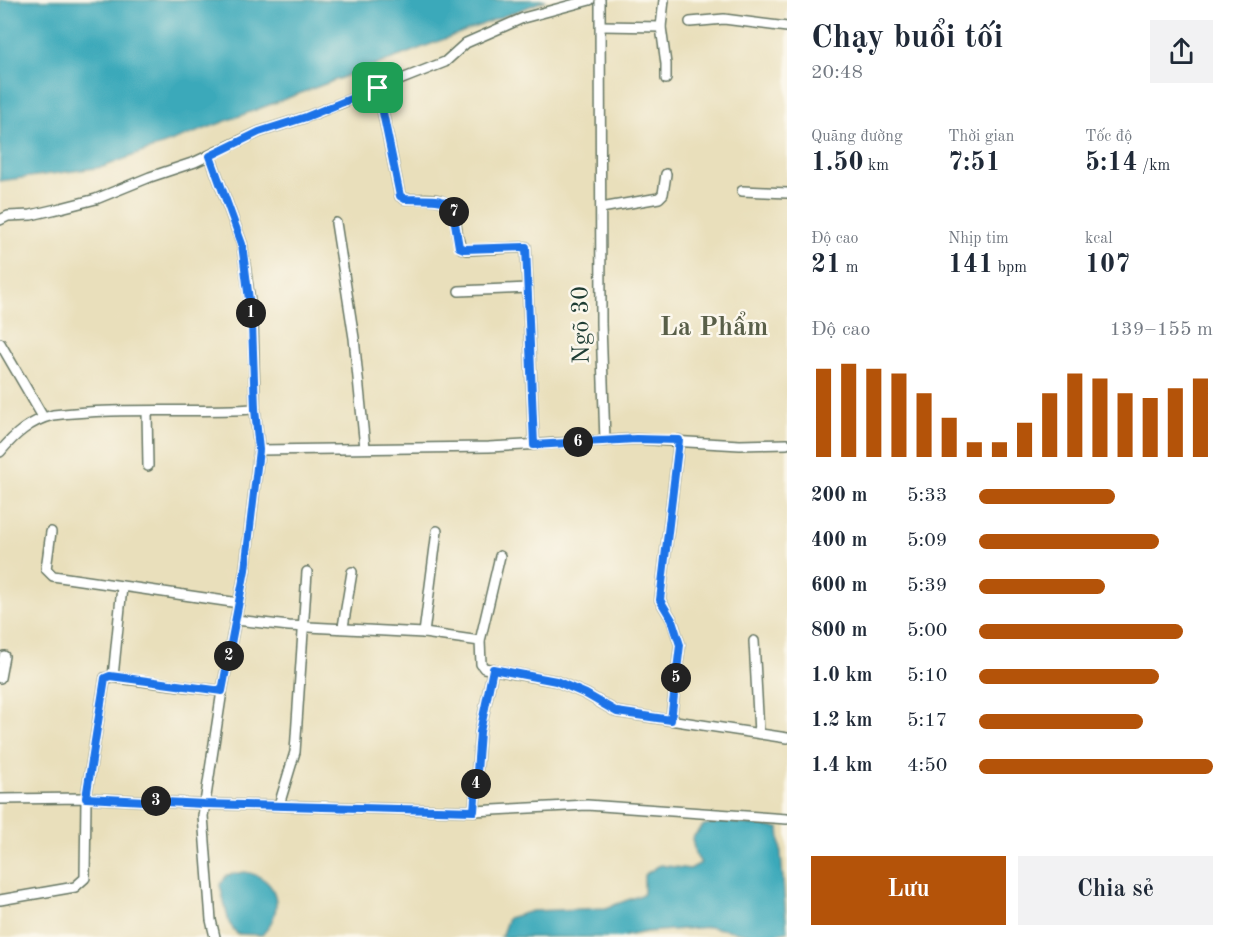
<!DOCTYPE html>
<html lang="vi">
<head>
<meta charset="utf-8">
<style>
  body { margin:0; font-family:"Old Standard TT",serif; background:#f2f2f3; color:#1f2937; height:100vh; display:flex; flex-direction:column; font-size:22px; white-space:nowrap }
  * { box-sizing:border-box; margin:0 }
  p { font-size:20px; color:#747a83 }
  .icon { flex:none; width:33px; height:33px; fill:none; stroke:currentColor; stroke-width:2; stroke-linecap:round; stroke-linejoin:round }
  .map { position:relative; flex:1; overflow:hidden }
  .details { display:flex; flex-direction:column; background:#fff; width:450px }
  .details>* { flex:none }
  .pin { position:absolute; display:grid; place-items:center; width:51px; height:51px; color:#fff; margin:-26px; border-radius:12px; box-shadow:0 3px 9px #0006 }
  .km { position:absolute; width:30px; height:30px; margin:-15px; border-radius:50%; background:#222; color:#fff; font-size:16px; line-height:30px; text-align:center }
  .round { display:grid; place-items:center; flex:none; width:63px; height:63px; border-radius:0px; background:#f2f2f3 }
  .summary { display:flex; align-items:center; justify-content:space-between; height:102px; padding:0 24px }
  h1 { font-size:33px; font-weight:700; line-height:45px }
  .stats { display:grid; grid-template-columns:repeat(3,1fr); gap:9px; height:102px; padding:6px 24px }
  .stats div { display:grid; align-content:center }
  .stats b { font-size:26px; font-weight:700 }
  .stats small { font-size:16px; font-weight:400 }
  .stats p { font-size:16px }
  .chart { height:168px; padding:12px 24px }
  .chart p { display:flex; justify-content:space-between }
  .chart svg { width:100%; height:108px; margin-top:6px; stroke:#b45309; stroke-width:6 }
  .button { display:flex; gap:12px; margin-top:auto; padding:12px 24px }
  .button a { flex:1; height:69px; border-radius:0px; background:#b45309; color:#fff; font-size:24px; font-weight:700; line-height:69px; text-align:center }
  .button a+a { background:#f2f2f3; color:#1f2937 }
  ul { padding:0 24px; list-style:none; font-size:20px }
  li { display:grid; grid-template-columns:96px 72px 1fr; align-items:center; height:45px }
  li i { height:15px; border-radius:8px; background:#b45309 }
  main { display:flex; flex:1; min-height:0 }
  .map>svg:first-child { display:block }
  .water { fill:#3ba9ba; stroke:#2d7377; stroke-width:1.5 }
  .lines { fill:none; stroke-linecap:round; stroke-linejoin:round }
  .street-casing { stroke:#667663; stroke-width:12 }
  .street { stroke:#fff; stroke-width:9 }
  .route-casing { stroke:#fff; stroke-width:12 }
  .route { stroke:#1a73e8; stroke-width:8 }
  .labels { text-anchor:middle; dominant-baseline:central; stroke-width:5; stroke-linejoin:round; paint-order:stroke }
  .street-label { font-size:24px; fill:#1f3d34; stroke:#fbf7ec }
  .quarter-label { font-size:27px; font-weight:bold; fill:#595f49; stroke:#fbf7ec }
</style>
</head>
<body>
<main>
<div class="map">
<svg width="787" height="937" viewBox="0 0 787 937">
  <rect width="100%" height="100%" fill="#fbf7ec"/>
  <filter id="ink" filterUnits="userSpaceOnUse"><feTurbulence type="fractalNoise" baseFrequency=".0167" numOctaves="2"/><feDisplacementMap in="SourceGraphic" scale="12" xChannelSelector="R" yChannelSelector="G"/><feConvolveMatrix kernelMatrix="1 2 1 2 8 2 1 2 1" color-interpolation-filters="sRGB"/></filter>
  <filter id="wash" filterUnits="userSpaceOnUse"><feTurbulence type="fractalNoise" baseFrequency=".008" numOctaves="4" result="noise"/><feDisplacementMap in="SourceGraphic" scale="24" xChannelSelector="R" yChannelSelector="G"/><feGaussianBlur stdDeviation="1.35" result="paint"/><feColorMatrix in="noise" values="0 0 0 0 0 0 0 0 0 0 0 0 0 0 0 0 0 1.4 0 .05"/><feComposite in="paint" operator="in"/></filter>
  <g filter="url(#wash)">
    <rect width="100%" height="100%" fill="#e9dfbb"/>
    <g class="water">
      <path d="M 0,0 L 546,0 L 400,56 L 103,167 L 0,181 Z"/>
      <path d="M 726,822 L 779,828 L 787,932 L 765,937 L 710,927 L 646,932 L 620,937 L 501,937 L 508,918 L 532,911 L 606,908 L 644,894 L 644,875 L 660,865 L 690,869 L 701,863 L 695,854 L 692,838 L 704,825 Z"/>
      <path d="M 245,872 C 280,878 285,911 262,935 L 237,934 L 229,923 L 220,885 L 227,875 Z"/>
    </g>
  </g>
  <g filter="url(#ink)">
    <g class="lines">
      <defs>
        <g id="street">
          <path d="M 600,0 L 601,324 L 605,441"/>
          <path d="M 664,0 L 661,27 L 666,64 L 666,79"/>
          <path d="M 690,22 L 724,19 L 787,27"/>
          <path d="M 601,26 L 661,27"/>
          <path d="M 378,88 L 400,196 L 405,199 C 431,200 451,192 456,225 C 457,233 458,241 461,248 L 466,250 L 526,247 L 534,445"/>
          <path d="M 210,156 L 242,244 L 253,324 L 255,409 L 259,450 L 245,570 L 222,691 L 203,816 L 211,920 L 215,937"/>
          <path d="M 742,191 L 787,193"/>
          <path d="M 601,208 L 659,198 L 663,194 L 666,174"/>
          <path d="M 0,220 L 8,216 L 31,215 L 61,208 L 96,199 L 150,177 L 195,162 L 259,132 L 306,117 L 445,62 L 466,43 L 523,18 L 590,0"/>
          <path d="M 336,223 L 354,338 L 365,448"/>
          <path d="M 459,291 L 528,288"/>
          <path d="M 0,343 L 43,417"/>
          <path d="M 147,412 L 148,466"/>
          <path d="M 259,450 L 489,447 L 636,439 L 740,445 L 787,444"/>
          <path d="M 0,452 C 15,434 30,421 53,415 C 119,407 189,413 255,409"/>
          <path d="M 51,532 L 46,569 L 53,576 L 239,603"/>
          <path d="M 236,620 L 289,626 L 424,633 L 480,641 L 481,664 L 484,668 L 556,681 L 586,694 L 617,712 L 787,738"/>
          <path d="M 343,627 L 352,572"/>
          <path d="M 424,633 L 437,531"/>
          <path d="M 480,641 L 500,556"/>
          <path d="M 754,641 L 759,733"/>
          <path d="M 113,677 L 122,587"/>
          <path d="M 0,678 L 4,656"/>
          <path d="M 671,720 L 680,645 L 672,620 L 660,600 L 679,440"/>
          <path d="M 0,799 L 86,798 L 204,804 L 474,811 L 587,805 L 787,819"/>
          <path d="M 279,805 L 295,752 L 307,572"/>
          <path d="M 474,811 L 480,732 L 493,669"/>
          <path d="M 0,900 L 75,887 L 85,878 L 86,798 L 105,678 L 110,677 L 222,691"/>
        </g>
      </defs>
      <use href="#street" class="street-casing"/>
      <use href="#street" class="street"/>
    </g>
  </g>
  <g class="lines" filter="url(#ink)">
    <defs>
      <path id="route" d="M 378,88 L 400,196 L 405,199 C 457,200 450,196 459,247 L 464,249 L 526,247 L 534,445 L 636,439 L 679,440 L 660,600 L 672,620 L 680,645 L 671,720 L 617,712 L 586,694 L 556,681 L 493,669 L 480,732 L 474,811 L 204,804 L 86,798 L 105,678 L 110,676 L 222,691 L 245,570 L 259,450 L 255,409 L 252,324 L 242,244 L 210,156 L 259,132 L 306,117 Z"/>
    </defs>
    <use href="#route" class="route-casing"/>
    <use href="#route" class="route"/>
  </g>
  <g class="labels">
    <g class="street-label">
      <text transform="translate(582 325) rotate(-91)">Ngõ 30</text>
    </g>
    <g class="quarter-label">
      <text x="714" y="327">La Phẩm</text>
    </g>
  </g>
</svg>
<div class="pin" style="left:378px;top:88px;background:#1e9e55"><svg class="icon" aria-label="arrive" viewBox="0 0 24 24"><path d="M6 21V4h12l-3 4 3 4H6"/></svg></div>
<b class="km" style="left:251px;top:313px">1</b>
<b class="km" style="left:229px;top:656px">2</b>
<b class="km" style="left:156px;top:801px">3</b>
<b class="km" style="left:476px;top:784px">4</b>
<b class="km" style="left:676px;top:678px">5</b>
<b class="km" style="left:578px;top:442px">6</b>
<b class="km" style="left:454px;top:212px">7</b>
</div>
<section class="details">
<div class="summary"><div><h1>Chạy buổi tối</h1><p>20:48</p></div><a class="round"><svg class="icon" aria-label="share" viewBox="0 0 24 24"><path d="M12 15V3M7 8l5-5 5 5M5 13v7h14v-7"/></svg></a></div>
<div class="stats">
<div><p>Quãng đường</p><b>1.50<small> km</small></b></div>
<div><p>Thời gian</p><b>7:51</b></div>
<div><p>Tốc độ</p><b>5:14<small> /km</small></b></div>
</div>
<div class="stats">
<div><p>Độ cao</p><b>21<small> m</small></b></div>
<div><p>Nhịp tim</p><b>141<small> bpm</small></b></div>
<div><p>kcal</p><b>107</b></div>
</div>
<div class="chart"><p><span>Độ cao</span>139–155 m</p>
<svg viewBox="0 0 160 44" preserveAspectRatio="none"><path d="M5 44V8M15 44V6M25 44V8M35 44V10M45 44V18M55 44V28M65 44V38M75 44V38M85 44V30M95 44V18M105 44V10M115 44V12M125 44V18M135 44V20M145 44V16M155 44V12"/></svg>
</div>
<ul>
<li><b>200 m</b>5:33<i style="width:58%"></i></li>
<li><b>400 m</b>5:09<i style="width:77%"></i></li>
<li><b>600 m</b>5:39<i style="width:54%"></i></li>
<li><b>800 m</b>5:00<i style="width:87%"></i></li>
<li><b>1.0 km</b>5:10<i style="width:77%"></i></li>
<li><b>1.2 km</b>5:17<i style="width:70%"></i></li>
<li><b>1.4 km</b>4:50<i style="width:100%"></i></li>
</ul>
<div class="button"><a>Lưu</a><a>Chia sẻ</a></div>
</section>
</main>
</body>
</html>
